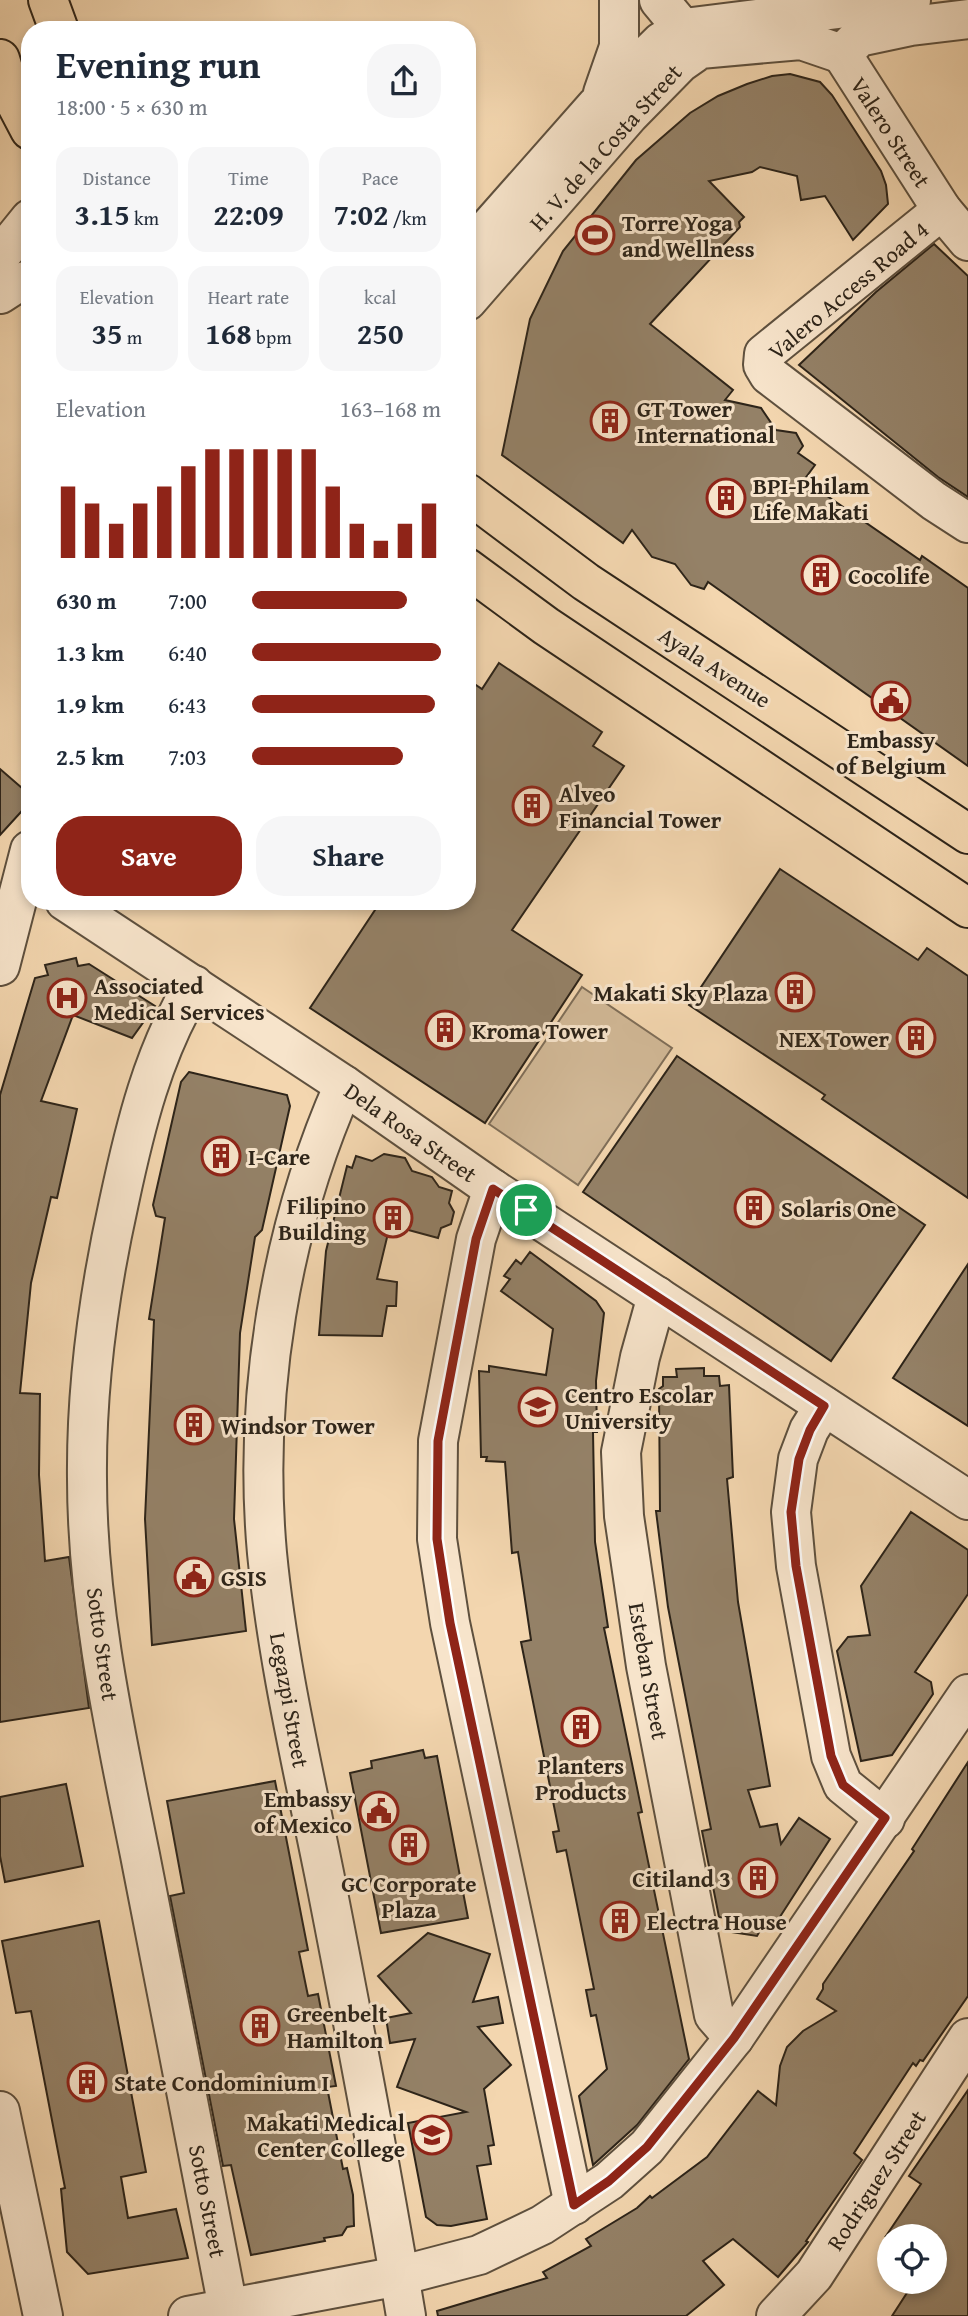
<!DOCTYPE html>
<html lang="en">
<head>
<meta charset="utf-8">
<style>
  body { margin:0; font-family:"Gentium Book Plus",serif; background:#f6f6f7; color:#1f2937; height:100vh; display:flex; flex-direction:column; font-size:26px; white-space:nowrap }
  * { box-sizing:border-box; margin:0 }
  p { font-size:23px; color:#747a83 }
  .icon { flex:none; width:38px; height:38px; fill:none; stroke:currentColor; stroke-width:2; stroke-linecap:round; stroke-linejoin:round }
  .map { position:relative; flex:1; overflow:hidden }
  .side { position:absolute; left:21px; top:21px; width:455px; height:889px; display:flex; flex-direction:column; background:#fff; border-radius:28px; box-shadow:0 4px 10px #0003 }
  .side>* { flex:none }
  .tools { position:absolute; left:877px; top:2224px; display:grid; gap:14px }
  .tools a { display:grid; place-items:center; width:70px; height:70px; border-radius:50%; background:#fff; box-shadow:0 4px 10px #0003; font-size:35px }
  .pin { position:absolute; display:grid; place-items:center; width:60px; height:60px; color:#fff; margin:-30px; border:4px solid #fff; border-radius:50%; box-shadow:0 2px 7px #0007 }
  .round { display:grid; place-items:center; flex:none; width:74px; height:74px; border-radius:28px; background:#f6f6f7 }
  .head { display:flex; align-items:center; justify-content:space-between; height:119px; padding:0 35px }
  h1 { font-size:38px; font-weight:600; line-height:52px }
  .metrics { display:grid; grid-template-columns:repeat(3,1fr); gap:10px; height:119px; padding:7px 35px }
  .metrics div { display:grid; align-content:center; border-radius:18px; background:#f6f6f7; text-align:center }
  .metrics b { font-size:30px; font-weight:600 }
  .metrics small { font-size:19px; font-weight:400 }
  .metrics p { font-size:19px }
  .chart { height:196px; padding:14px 35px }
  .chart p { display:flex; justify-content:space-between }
  .chart svg { width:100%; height:126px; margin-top:7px; stroke:#8f2418; stroke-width:6 }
  .action { display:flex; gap:14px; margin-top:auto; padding:14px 35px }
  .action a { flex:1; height:80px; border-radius:28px; background:#8f2418; color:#fff; font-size:28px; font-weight:600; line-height:80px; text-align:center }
  .action a+a { background:#f6f6f7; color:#1f2937 }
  ul { padding:0 35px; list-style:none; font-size:23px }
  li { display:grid; grid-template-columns:112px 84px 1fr; align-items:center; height:52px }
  li i { height:18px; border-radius:9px; background:#8f2418 }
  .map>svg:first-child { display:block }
  .green { fill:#d1b896; stroke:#7f6e58; stroke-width:2 }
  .building { fill:#948167; stroke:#2d2419; stroke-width:2 }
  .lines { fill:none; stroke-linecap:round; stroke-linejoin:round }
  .minor-casing { stroke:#5e503e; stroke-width:42 }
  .major-casing { stroke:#2d2419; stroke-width:42 }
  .minor { stroke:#f7e4cb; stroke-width:38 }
  .major { stroke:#f3d6af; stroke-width:38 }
  .route-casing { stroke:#fff; stroke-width:14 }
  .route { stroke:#8f2418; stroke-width:9 }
  .labels { text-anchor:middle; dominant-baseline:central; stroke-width:6; stroke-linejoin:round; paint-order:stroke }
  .street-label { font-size:23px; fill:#2d2419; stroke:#f7e4cb }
  .poi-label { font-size:23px; font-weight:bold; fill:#2d2419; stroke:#f7e4cb; text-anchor:start }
</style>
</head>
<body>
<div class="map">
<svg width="968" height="2316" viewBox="0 0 968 2316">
  <rect width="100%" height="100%" fill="#f3d6af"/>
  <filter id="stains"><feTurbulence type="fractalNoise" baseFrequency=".00286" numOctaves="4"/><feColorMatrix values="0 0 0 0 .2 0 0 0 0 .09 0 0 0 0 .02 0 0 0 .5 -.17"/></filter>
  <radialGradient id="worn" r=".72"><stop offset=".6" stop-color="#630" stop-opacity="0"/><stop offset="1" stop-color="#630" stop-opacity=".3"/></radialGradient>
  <path class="green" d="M 582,987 L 672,1048 L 578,1185 L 489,1124 Z"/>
  <g class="building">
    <path d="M 790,74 L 820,82 L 832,95 L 881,171 L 886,185 L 888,204 L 853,240 L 825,196 L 801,200 L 797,176 L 760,167 L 752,172 L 709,181 L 744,217 L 739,222 L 740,227 L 650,324 L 733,390 L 725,400 L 761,408 L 776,430 L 796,433 L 803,446 L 798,453 L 815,465 L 804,480 L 920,560 L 922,556 L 968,588 L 968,766 L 708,582 L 704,589 L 691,585 L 675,564 L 652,557 L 632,530 L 623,543 L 502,455 L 530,319 L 563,251 L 636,160 L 690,113 L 718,96 L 747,84 L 772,76 Z"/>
    <path d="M 934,244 L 968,276 L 968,497 L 938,477 L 799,365 L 876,292 Z"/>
    <path d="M 499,663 L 602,732 L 593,746 L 624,766 L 512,930 L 582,975 L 485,1123 L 310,1008 L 381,901 L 467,901 L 467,679 L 482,689 Z"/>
    <path d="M 0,769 L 30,795 L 30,802 L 0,835 Z"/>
    <path d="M 780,869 L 918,960 L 927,948 L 968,976 L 968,1198 L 822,1099 L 825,1095 L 689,1005 Z"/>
    <path d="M 76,958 L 78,966 L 89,964 L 155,1006 L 132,1038 L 73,1015 L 41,1101 L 77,1109 L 57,1198 L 51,1197 L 31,1283 L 20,1393 L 40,1394 L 39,1475 L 45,1561 L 69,1557 L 89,1708 L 0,1722 L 0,1095 L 35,978 L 48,975 L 45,965 Z"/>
    <path d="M 677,1056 L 925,1225 L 831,1361 L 583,1192 Z"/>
    <path d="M 189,1072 L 287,1095 L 290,1106 L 262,1230 L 255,1237 L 240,1333 L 234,1519 L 246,1631 L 152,1645 L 145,1519 L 154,1320 L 149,1319 L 165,1218 L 156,1216 L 153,1205 L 181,1082 Z"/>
    <path d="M 384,1154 L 405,1158 L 412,1171 L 432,1177 L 439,1187 L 452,1191 L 449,1203 L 454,1212 L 451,1224 L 441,1228 L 438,1238 L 390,1225 L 377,1279 L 397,1282 L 396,1306 L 387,1306 L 382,1336 L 319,1335 L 326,1251 L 347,1166 L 352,1168 L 356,1156 L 372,1161 Z"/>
    <path d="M 530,1252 L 596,1301 L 604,1313 L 596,1381 L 597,1432 L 593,1432 L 595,1542 L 608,1627 L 604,1628 L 642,1812 L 638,1813 L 689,2059 L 637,2125 L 593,2165 L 579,2096 L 607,2069 L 596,2015 L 591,2016 L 586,1990 L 594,1989 L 566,1850 L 557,1852 L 553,1832 L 559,1831 L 521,1642 L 531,1640 L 518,1552 L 512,1553 L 505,1462 L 486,1461 L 487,1457 L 481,1457 L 479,1371 L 489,1372 L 489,1366 L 546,1375 L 553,1329 L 501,1291 L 510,1279 L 504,1276 L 516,1260 L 521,1264 Z"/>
    <path d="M 968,1264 L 968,1426 L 893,1378 Z"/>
    <path d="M 704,1368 L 704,1376 L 719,1376 L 720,1386 L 729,1385 L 733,1477 L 727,1479 L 738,1602 L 770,1786 L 748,1790 L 760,1827 L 777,1824 L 781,1844 L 799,1818 L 830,1839 L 776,1923 L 765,1922 L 757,1936 L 732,1932 L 729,1918 L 719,1917 L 702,1831 L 711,1829 L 668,1607 L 656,1511 L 660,1511 L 659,1389 L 663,1386 L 663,1377 L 677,1377 L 676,1369 Z"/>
    <path d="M 911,1512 L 968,1550 L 968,1594 L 915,1672 L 931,1682 L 933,1694 L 892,1755 L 861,1761 L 837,1651 L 848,1637 L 870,1635 L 861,1586 Z"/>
    <path d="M 423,1750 L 425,1758 L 437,1756 L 468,1918 L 381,1933 L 350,1773 L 372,1768 L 371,1761 Z"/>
    <path d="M 968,1762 L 968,1996 L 923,2061 L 920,2060 L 916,2066 L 913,2063 L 854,2153 L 862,2160 L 806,2241 L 808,2242 L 778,2277 L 733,2239 L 703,2261 L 724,2285 L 686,2316 L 438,2316 L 437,2311 L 547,2278 L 543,2272 L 591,2246 L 586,2239 L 637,2208 L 650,2196 L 652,2198 L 707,2157 L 758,2091 L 776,2105 L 780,2066 L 787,2047 L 803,2031 L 836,2011 L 817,1999 L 823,1989 L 823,1984 L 914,1851 L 912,1849 Z"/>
    <path d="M 275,1781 L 308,1950 L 299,1952 L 308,1996 L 318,1994 L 336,2086 L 327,2087 L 343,2169 L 347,2168 L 353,2195 L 354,2226 L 347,2227 L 342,2235 L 324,2238 L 325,2241 L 251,2255 L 231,2165 L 223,2166 L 170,1896 L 184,1893 L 167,1801 Z"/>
    <path d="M 66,1784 L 83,1866 L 5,1882 L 0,1856 L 0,1797 Z"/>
    <path d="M 99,1921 L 146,2172 L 121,2177 L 128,2218 L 176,2209 L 188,2258 L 88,2274 L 67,2252 L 61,2189 L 65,2188 L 31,2011 L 16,2013 L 2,1941 Z"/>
    <path d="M 428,1933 L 490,1954 L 473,2002 L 498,1997 L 503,2023 L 478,2027 L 511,2065 L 484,2089 L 494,2145 L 488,2146 L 491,2164 L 477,2166 L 487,2219 L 451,2226 L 437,2225 L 426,2217 L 408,2123 L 466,2112 L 397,2087 L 415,2039 L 390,2043 L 386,2018 L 411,2013 L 378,1976 Z"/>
    <path d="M 968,2090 L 968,2316 L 892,2316 L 914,2282 L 934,2282 L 934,2236 L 886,2236 L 921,2184 L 909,2176 Z"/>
  </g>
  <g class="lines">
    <defs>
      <g id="minor">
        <path d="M 659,0 L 698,47"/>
        <path d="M 842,54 L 942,210 L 968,241"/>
        <path d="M 842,54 L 859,37 L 911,26 L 968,19"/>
        <path d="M 603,93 L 619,47 L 619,0"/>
        <path d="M 942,210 L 764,354 L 763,365 L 769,375 L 934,501 L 968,523"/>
        <path d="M 467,252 L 596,106 L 661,42 L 684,28 L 911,0"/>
        <path d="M 0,256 L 30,219"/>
        <path d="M 0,294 L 17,283 L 30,280"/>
        <path d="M 467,301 L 629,115 L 680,63 L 700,49 L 801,40 L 842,54"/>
        <path d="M 65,901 L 344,1085 L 493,1189 L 968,1500"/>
        <path d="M 0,966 L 30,850"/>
        <path d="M 194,985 C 153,1052 135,1127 119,1202 C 99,1292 86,1386 87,1479 C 87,1605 115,1731 140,1855 C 169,2006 200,2157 228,2308"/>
        <path d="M 344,1085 C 280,1229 253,1396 267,1553 C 278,1666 305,1777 327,1888 C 355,2031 382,2173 406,2316"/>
        <path d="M 493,1189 L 476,1239 L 438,1441 L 437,1539 L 450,1623 L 574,2205"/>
        <path d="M 657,1296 L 640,1357 L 621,1452 L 624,1516 L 646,1666 L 714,2015 L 734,2038"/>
        <path d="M 824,1406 L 809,1430 L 798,1459 L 791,1512 L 796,1566 L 831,1756 L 843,1785 L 885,1819"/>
        <path d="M 0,2111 L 43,2316"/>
        <path d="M 188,2316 L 399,2276 L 479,2255 L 542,2225 L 609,2181 L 647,2147 L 734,2038 L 968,1694"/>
        <path d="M 776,2316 L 814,2275 L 968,2038"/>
      </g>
      <g id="major">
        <path d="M 48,0 L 59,30"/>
        <path d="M 0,59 L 10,92 L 30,130"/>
        <path d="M 467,493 L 586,582 L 968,834"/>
        <path d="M 467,568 L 546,626 L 968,908"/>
      </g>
    </defs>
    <use href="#minor" class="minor-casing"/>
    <use href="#major" class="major-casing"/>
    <use href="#minor" class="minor"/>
    <use href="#major" class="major"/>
  </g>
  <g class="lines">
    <defs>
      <path id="route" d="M 493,1189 L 824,1406 L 810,1430 L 799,1459 L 791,1512 L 796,1566 L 831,1756 L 843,1785 L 885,1818 L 734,2038 L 647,2147 L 609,2181 L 574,2205 L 450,1623 L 437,1539 L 438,1441 L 476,1239 Z"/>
    </defs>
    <use href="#route" class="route-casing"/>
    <use href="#route" class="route"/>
  </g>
  <defs>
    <symbol id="stadium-ring" viewBox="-11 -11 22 22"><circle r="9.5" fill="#f7e4cb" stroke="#8f2418" stroke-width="1.5"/><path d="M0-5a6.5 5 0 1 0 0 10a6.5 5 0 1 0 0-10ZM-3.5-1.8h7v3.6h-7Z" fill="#8f2418"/></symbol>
    <symbol id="building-ring" viewBox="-11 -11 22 22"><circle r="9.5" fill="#f7e4cb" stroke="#8f2418" stroke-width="1.5"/><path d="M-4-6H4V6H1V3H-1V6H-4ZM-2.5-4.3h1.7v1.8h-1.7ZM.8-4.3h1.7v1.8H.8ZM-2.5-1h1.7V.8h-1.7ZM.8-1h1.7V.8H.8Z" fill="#8f2418"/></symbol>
    <symbol id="civic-ring" viewBox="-11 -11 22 22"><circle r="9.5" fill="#f7e4cb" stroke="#8f2418" stroke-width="1.5"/><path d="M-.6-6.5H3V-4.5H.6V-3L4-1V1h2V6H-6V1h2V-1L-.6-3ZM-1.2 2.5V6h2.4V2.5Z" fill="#8f2418"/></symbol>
    <symbol id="hospital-ring" viewBox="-11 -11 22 22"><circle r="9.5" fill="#f7e4cb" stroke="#8f2418" stroke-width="1.5"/><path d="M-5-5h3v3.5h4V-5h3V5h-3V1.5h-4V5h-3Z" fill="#8f2418"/></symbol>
    <symbol id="university-ring" viewBox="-11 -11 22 22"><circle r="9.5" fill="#f7e4cb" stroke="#8f2418" stroke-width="1.5"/><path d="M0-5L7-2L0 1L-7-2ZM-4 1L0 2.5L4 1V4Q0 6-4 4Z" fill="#8f2418"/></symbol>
  </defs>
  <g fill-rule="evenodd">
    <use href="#stadium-ring" x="573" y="213" width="44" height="44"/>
    <use href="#building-ring" x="588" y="399" width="44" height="44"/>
    <use href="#building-ring" x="704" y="476" width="44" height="44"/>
    <use href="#building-ring" x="799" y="553" width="44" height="44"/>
    <use href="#civic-ring" x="869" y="679" width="44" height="44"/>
    <use href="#building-ring" x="510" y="784" width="44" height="44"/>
    <use href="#building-ring" x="773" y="970" width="44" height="44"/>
    <use href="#hospital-ring" x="45" y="976" width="44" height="44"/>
    <use href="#building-ring" x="423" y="1008" width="44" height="44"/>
    <use href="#building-ring" x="894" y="1016" width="44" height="44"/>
    <use href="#building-ring" x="199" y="1134" width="44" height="44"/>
    <use href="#building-ring" x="732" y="1186" width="44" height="44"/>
    <use href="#building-ring" x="371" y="1196" width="44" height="44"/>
    <use href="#university-ring" x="516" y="1385" width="44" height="44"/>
    <use href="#building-ring" x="172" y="1403" width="44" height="44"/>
    <use href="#civic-ring" x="172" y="1555" width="44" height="44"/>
    <use href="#building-ring" x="559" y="1705" width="44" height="44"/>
    <use href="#civic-ring" x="357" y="1789" width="44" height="44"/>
    <use href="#building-ring" x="387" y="1823" width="44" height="44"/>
    <use href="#building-ring" x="736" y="1856" width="44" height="44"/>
    <use href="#building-ring" x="598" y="1899" width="44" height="44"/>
    <use href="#building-ring" x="238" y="2004" width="44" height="44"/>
    <use href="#building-ring" x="65" y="2060" width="44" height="44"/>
    <use href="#university-ring" x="410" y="2113" width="44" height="44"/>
  </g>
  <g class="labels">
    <g class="street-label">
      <text transform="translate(891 132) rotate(57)">Valero Street</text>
      <text transform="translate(605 147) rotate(-48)">H. V. de la Costa Street</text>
      <text transform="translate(848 290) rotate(-40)">Valero Access Road 4</text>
      <text transform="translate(715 667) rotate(33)">Ayala Avenue</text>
      <text transform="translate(411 1132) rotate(35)">Dela Rosa Street</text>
      <text transform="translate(103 1644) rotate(82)">Sotto Street</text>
      <text transform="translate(649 1671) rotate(80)">Esteban Street</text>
      <text transform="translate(290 1700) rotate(80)">Legazpi Street</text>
      <text transform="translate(876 2180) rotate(-57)">Rodriguez Street</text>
      <text transform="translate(208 2201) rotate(79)">Sotto Street</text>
    </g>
    <g class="poi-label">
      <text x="622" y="222">Torre Yoga<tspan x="622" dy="26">and Wellness</tspan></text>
      <text x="637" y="408">GT Tower<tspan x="637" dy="26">International</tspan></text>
      <text x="753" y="485">BPI-Philam<tspan x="753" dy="26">Life Makati</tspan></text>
      <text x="848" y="575">Cocolife</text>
      <text x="891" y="739" text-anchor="middle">Embassy<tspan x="891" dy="26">of Belgium</tspan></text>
      <text x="559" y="793">Alveo<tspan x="559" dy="26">Financial Tower</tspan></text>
      <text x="94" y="985">Associated<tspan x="94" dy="26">Medical Services</tspan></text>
      <text x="768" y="992" text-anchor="end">Makati Sky Plaza</text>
      <text x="472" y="1030">Kroma Tower</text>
      <text x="889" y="1038" text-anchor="end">NEX Tower</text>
      <text x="248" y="1156">I-Care</text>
      <text x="366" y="1205" text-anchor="end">Filipino<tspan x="366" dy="26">Building</tspan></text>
      <text x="781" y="1208">Solaris One</text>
      <text x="565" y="1394">Centro Escolar<tspan x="565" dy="26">University</tspan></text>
      <text x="221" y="1425">Windsor Tower</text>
      <text x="221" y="1577">GSIS</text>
      <text x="581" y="1765" text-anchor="middle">Planters<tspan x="581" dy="26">Products</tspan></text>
      <text x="352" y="1798" text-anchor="end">Embassy<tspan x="352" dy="26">of Mexico</tspan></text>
      <text x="731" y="1878" text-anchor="end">Citiland 3</text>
      <text x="409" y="1883" text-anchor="middle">GC Corporate<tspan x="409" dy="26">Plaza</tspan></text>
      <text x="647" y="1921">Electra House</text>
      <text x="287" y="2013">Greenbelt<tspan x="287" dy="26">Hamilton</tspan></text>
      <text x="114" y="2082">State Condominium I</text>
      <text x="405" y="2122" text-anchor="end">Makati Medical<tspan x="405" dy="26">Center College</tspan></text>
    </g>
  </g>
  <rect width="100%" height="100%" filter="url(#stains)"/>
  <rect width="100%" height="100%" fill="url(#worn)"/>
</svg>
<div class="tools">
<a><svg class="icon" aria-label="locate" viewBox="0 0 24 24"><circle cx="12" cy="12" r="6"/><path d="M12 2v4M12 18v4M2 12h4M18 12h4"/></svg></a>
</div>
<div class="pin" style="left:526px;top:1210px;background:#1e9e55"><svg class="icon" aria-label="arrive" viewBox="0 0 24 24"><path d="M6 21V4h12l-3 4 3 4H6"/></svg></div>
<section class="side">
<div class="head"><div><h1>Evening run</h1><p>18:00 · 5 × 630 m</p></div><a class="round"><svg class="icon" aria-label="share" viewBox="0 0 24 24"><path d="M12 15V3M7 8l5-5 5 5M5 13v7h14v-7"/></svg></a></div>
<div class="metrics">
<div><p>Distance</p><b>3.15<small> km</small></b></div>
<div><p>Time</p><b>22:09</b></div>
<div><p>Pace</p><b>7:02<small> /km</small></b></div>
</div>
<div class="metrics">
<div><p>Elevation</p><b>35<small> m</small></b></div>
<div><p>Heart rate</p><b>168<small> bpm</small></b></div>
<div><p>kcal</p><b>250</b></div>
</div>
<div class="chart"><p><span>Elevation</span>163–168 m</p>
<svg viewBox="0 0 160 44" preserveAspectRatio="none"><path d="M5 44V19M15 44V25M25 44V32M35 44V25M45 44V19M55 44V12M65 44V6M75 44V6M85 44V6M95 44V6M105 44V6M115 44V19M125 44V32M135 44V38M145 44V32M155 44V25"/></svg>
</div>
<ul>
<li><b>630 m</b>7:00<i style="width:82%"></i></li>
<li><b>1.3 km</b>6:40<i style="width:100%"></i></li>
<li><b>1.9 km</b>6:43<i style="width:97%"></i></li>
<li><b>2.5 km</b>7:03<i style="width:80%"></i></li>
</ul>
<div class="action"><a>Save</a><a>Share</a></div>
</section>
</div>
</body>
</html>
